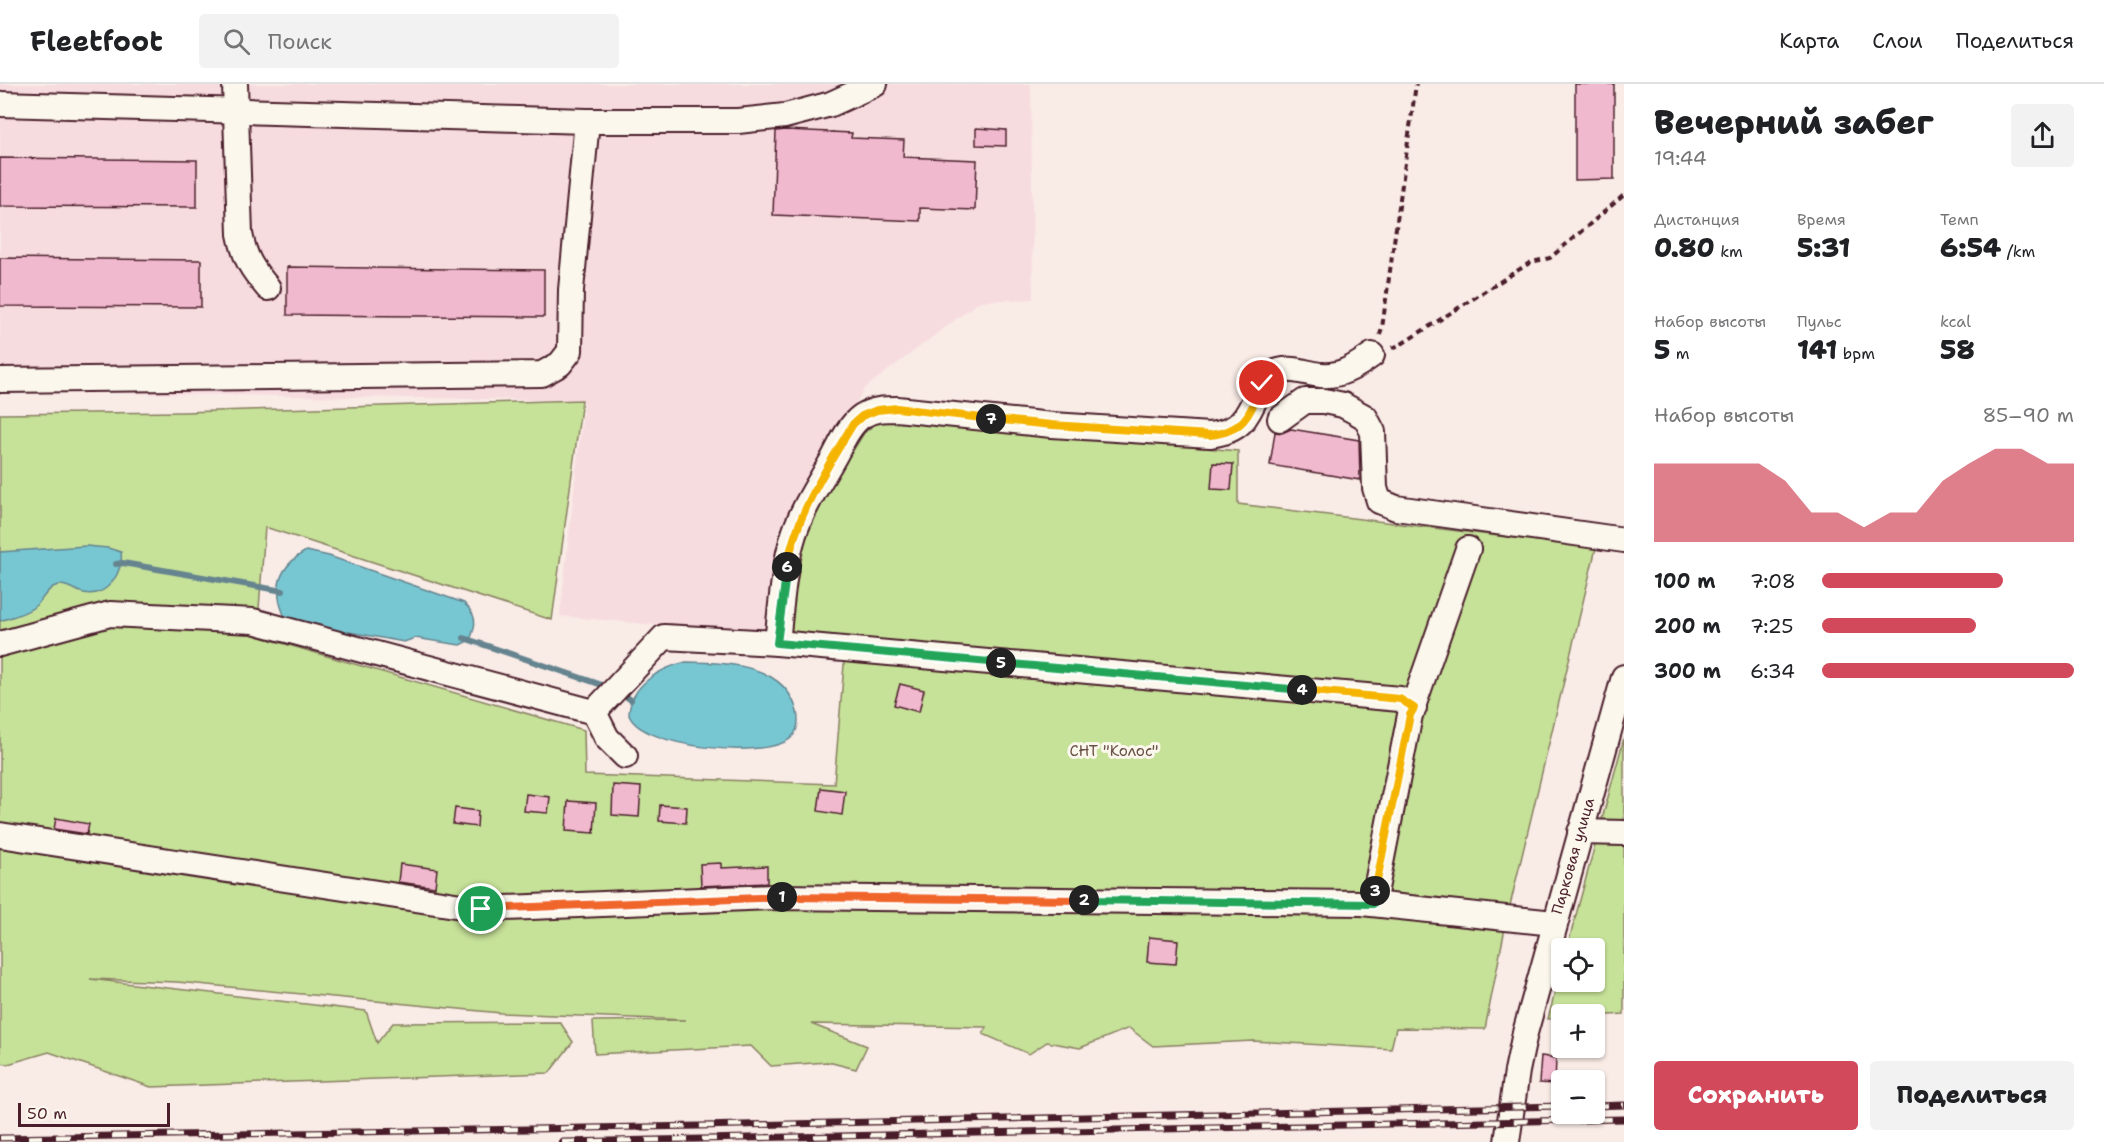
<!DOCTYPE html>
<html lang="ru">
<head>
<meta charset="utf-8">
<style>
  body { margin:0; font-family:"Shantell Sans",sans-serif; background:#f2f2f2; color:#202124; height:100vh; display:flex; flex-direction:column; font-size:22px; white-space:nowrap }
  * { box-sizing:border-box; margin:0 }
  p { font-size:20px; color:#757577 }
  .icon { flex:none; width:33px; height:33px; fill:none; stroke:currentColor; stroke-width:2; stroke-linecap:round; stroke-linejoin:round }
  .map { position:relative; flex:1; overflow:hidden }
  .panel { display:flex; flex-direction:column; background:#fff; width:480px }
  .panel>* { flex:none }
  .buttons { position:absolute; left:1551px; top:854px; display:grid; gap:12px }
  .buttons a { display:grid; place-items:center; width:54px; height:54px; border-radius:6px; background:#fff; box-shadow:0 2px 4px #0004; font-size:30px }
  .scale { position:absolute; left:18px; bottom:15px; width:152px; box-sizing:border-box; padding-left:6px; border:3px solid #4a1f2b; border-top:0; font-size:16px; line-height:21px; white-space:nowrap; color:#4a1f2b; -webkit-text-stroke:4px #fbf7ec; paint-order:stroke }
  .pin { position:absolute; display:grid; place-items:center; width:51px; height:51px; color:#fff; margin:-26px; border:3px solid #fff; border-radius:50%; box-shadow:0 2px 6px #0007 }
  .km { position:absolute; width:30px; height:30px; margin:-15px; border-radius:50%; background:#222; color:#fff; font-size:16px; line-height:30px; text-align:center }
  .round { display:grid; place-items:center; flex:none; width:63px; height:63px; border-radius:6px; background:#f2f2f2 }
  .head { display:flex; align-items:center; justify-content:space-between; height:102px; padding:0 30px }
  h1 { font-size:33px; font-weight:800; line-height:45px }
  .metrics { display:grid; grid-template-columns:repeat(3,1fr); gap:9px; height:102px; padding:6px 30px }
  .metrics div { display:grid; align-content:center }
  .metrics b { font-size:26px; font-weight:800 }
  .metrics small { font-size:16px; font-weight:400 }
  .metrics p { font-size:16px }
  .chart { height:168px; padding:12px 30px }
  .chart p { display:flex; justify-content:space-between }
  .chart svg { width:100%; height:108px; margin-top:6px; fill:#d1495b; opacity:.7 }
  .primary-button { display:flex; gap:12px; margin-top:auto; padding:12px 30px }
  .primary-button a { flex:1; height:69px; border-radius:6px; background:#d1495b; color:#fff; font-size:24px; font-weight:800; line-height:69px; text-align:center }
  .primary-button a+a { background:#f2f2f2; color:#202124 }
  ul { padding:0 30px; list-style:none; font-size:20px }
  li { display:grid; grid-template-columns:96px 72px 1fr; align-items:center; height:45px }
  li i { height:15px; border-radius:8px; background:#d1495b }
  header { display:flex; align-items:center; gap:36px; box-sizing:border-box; height:84px; padding:0 30px; background:#fff; border-bottom:2px solid #e0e0e0 }
  header strong { font-size:28px }
  nav { display:flex; gap:33px; margin-inline-start:auto; font-size:21px }
  .search { width:420px; height:54px; background:#f2f2f2; display:flex; align-items:center; gap:15px; box-sizing:border-box; padding:0 21px; border-radius:6px; color:#757577; font-size:22px }
  main { display:flex; flex:1; min-height:0 }
  .map>svg:first-child { display:block }
  .built { fill:#f7dcdf }
  .green { fill:#c6e198; stroke:#888062; stroke-width:1.5 }
  .water { fill:#77c7d2; stroke:#65848f; stroke-width:1.5 }
  .lines { fill:none; stroke-linecap:round; stroke-linejoin:round }
  .stream { stroke:#65848f; stroke-width:6 }
  .building { fill:#f1b9ce; stroke:#4a1f2b; stroke-width:1.5 }
  .minor-casing { stroke:#4a1f2b; stroke-width:28 }
  .path { stroke:#4a1f2b; stroke-width:4; stroke-dasharray:6 4.5; stroke-linecap:butt }
  .minor { stroke:#fbf7ec; stroke-width:24 }
  .rail-casing { stroke:#4a1f2b; stroke-width:7 }
  .rail { stroke:#fbf7ec; stroke-width:4.5; stroke-dasharray:14; stroke-linecap:butt }
  .split-1-casing { stroke:#fff; stroke-width:12 }
  .split-2-casing { stroke:#fff; stroke-width:12 }
  .split-3-casing { stroke:#fff; stroke-width:12 }
  .split-4-casing { stroke:#fff; stroke-width:12 }
  .split-5-casing { stroke:#fff; stroke-width:12 }
  .split-6-casing { stroke:#fff; stroke-width:12 }
  .split-7-casing { stroke:#fff; stroke-width:12 }
  .split-8-casing { stroke:#fff; stroke-width:12 }
  .split-1 { stroke:#f0652b; stroke-width:8 }
  .split-2 { stroke:#f0652b; stroke-width:8 }
  .split-3 { stroke:#22a559; stroke-width:8 }
  .split-4 { stroke:#f5b400; stroke-width:8 }
  .split-5 { stroke:#22a559; stroke-width:8 }
  .split-6 { stroke:#22a559; stroke-width:8 }
  .split-7 { stroke:#f5b400; stroke-width:8 }
  .split-8 { stroke:#f5b400; stroke-width:8 }
  .labels { text-anchor:middle; dominant-baseline:central; stroke-width:6; stroke-linejoin:round; paint-order:stroke }
  .park-label { font-size:15px; fill:#695046; stroke:#fbf7ec }
  .street-label { font-size:15px; fill:#4a1f2b; stroke:#fbf7ec }
</style>
</head>
<body>
<header>
<strong>Fleetfoot</strong>
<div class="search"><svg class="icon" aria-label="search" viewBox="0 0 24 24"><circle cx="10" cy="10" r="6"/><path d="M15 15l6 6"/></svg>Поиск</div>
<nav><a>Карта</a><a>Слои</a><a>Поделиться</a></nav>
</header>
<main>
<div class="map">
<svg width="1624" height="1058" viewBox="0 0 1624 1058">
  <rect width="100%" height="100%" fill="#f9ebe6"/>
  <filter id="ink" filterUnits="userSpaceOnUse"><feTurbulence type="fractalNoise" baseFrequency=".0167" numOctaves="2"/><feDisplacementMap in="SourceGraphic" scale="12" xChannelSelector="R" yChannelSelector="G"/><feConvolveMatrix kernelMatrix="1 2 1 2 8 2 1 2 1" color-interpolation-filters="sRGB"/></filter>
  <g filter="url(#ink)">
    <path class="built" d="M 0,0 L 1031,0 L 1033,215 L 980,217 L 865,304 L 778,447 L 765,551 L 560,532 L 584,317 L 0,307 Z"/>
    <g class="green">
      <path d="M 582,316 L 552,536 L 265,443 L 257,552 L 584,646 L 585,691 L 834,700 L 846,557 L 790,552 L 798,474 L 804,445 L 864,349 L 881,335 L 1238,367 L 1238,420 L 1596,464 L 1507,834 L 1485,945 L 1396,944 L 1391,965 L 1253,957 L 1153,962 L 1129,944 L 1080,964 L 1047,958 L 1029,970 L 983,950 L 987,943 L 811,940 L 867,962 L 856,985 L 828,978 L 771,982 L 751,962 L 595,970 L 593,937 L 686,936 L 501,929 L 177,898 L 90,895 L 366,927 L 377,959 L 393,939 L 560,938 L 573,958 L 549,989 L 151,1003 L 49,968 L 8,980 L 0,979 L 0,330 L 184,328 Z"/>
      <path d="M 1624,654 L 1624,930 L 1595,932 L 1594,930 L 1562,930 L 1561,934 L 1548,935 L 1561,885 L 1562,897 L 1594,897 L 1594,864 L 1567,864 Z"/>
    </g>
    <g class="water">
      <path d="M 86,462 L 108,464 L 121,468 C 124,488 107,514 84,509 C 74,507 64,497 53,503 C 46,507 41,518 34,523 C 25,530 11,533 0,537 L 0,468 Z"/>
      <path d="M 306,467 L 329,472 L 464,519 C 477,532 477,539 470,556 L 460,561 L 415,554 L 404,558 L 349,548 L 331,548 L 285,533 C 272,505 278,483 306,467 Z"/>
      <path d="M 686,578 C 726,578 786,580 797,628 C 799,637 798,647 791,654 C 766,676 641,664 629,631 C 630,601 660,584 686,578 Z"/>
    </g>
    <g class="lines">
      <g class="stream">
        <path d="M 116,480 L 123,479 L 283,507"/>
        <path d="M 464,554 L 611,604"/>
        <path d="M 620,608 L 631,616"/>
      </g>
    </g>
    <g class="building">
      <path d="M 1575,0 L 1614,0 L 1614,95 L 1575,96 Z"/>
      <path d="M 976,44 L 1006,46 L 1006,62 L 976,61 Z"/>
      <path d="M 786,46 L 852,49 L 851,54 L 904,56 L 903,73 L 977,76 L 975,126 L 920,124 L 920,137 L 773,131 L 776,47 Z"/>
      <path d="M 0,74 L 197,76 L 197,123 L 0,122 Z"/>
      <path d="M 0,174 L 201,176 L 201,223 L 0,222 Z"/>
      <path d="M 287,183 L 544,186 L 544,233 L 287,231 Z"/>
      <path d="M 1291,345 L 1359,356 L 1360,396 L 1270,381 L 1275,348 L 1282,349 Z"/>
      <path d="M 1213,379 L 1233,380 L 1231,406 L 1211,405 Z"/>
      <path d="M 900,600 L 924,606 L 919,628 L 894,621 Z"/>
      <path d="M 613,701 L 641,703 L 639,733 L 612,731 Z"/>
      <path d="M 821,704 L 845,707 L 842,731 L 818,727 Z"/>
      <path d="M 526,710 L 550,713 L 548,729 L 524,727 Z"/>
      <path d="M 568,717 L 596,719 L 594,749 L 566,747 Z"/>
      <path d="M 660,721 L 687,723 L 686,739 L 659,737 Z"/>
      <path d="M 455,724 L 478,727 L 477,743 L 453,740 Z"/>
      <path d="M 56,734 L 89,740 L 87,750 L 54,745 Z"/>
      <path d="M 721,779 L 721,784 L 767,782 L 767,799 L 701,802 L 700,780 Z"/>
      <path d="M 400,780 L 437,785 L 435,803 L 398,798 Z"/>
      <path d="M 1149,853 L 1178,856 L 1176,880 L 1147,878 Z"/>
      <path d="M 1541,972 L 1556,974 L 1555,1000 L 1539,999 Z"/>
    </g>
    <g class="lines">
      <defs>
        <g id="minor">
          <path d="M 235,0 L 240,150 C 245,175 252,185 268,204"/>
          <path d="M 0,20 L 587,37 L 738,37 L 785,32 L 831,20 L 875,0"/>
          <path d="M 0,296 L 542,290 L 560,280 L 570,267 L 571,206 L 587,37"/>
          <path d="M 1280,335 L 1305,317 L 1324,317 L 1343,321 L 1365,333 L 1373,348 L 1375,404 L 1379,417 L 1396,424 L 1624,456"/>
          <path d="M 777,559 C 781,523 783,485 794,450 C 803,423 820,398 834,373 C 841,360 849,341 862,332 C 873,325 885,325 897,325 L 1052,341 L 1210,351 C 1240,347 1247,335 1258,308 C 1261,301 1264,294 1271,290 C 1288,281 1304,289 1321,291 C 1340,293 1357,282 1372,271"/>
          <path d="M 0,560 L 110,530 L 253,537 L 594,628 L 664,553 L 777,559 L 1400,615 L 1414,624"/>
          <path d="M 594,628 L 607,654 L 625,672"/>
          <path d="M 1580,748 L 1624,749"/>
          <path d="M 0,751 L 481,825 L 773,813 L 1362,819 L 1554,839"/>
          <path d="M 1373,820 L 1410,631 L 1468,465"/>
          <path d="M 1507,1058 L 1517,987 L 1525,949 L 1624,593"/>
        </g>
      </defs>
      <use href="#minor" class="minor-casing"/>
      <g class="path">
        <path d="M 1380,251 L 1382,244 L 1416,0"/>
        <path d="M 1392,264 L 1400,261 L 1531,178 L 1550,174 L 1624,111"/>
      </g>
      <use href="#minor" class="minor"/>
      <defs>
        <g id="rail">
          <path d="M 1594,1022 L 1624,1021"/>
          <path d="M 0,1054 L 700,1042 L 1562,1022"/>
          <path d="M 562,1058 L 1624,1035"/>
        </g>
      </defs>
      <use href="#rail" class="rail-casing"/>
      <use href="#rail" class="rail"/>
    </g>
  </g>
  <g class="lines" filter="url(#ink)">
    <defs>
      <path id="split-1" d="M 481,825 L 782,813"/>
      <path id="split-2" d="M 782,813 L 1084,816"/>
      <path id="split-3" d="M 1084,816 L 1373,820 L 1375,807"/>
      <path id="split-4" d="M 1302,606 L 1400,615 L 1414,624 L 1410,631 L 1375,807"/>
      <path id="split-5" d="M 1001,579 L 1302,606"/>
      <path id="split-6" d="M 787,483 L 777,559 L 1001,579"/>
      <path id="split-7" d="M 787,483 C 796,431 826,385 853,340 L 862,332 L 877,326 L 897,324 L 991,335"/>
      <path id="split-8" d="M 991,335 L 1052,341 L 1210,351 C 1246,347 1250,329 1262,299"/>
    </defs>
    <use href="#split-1" class="split-1-casing"/>
    <use href="#split-2" class="split-2-casing"/>
    <use href="#split-3" class="split-3-casing"/>
    <use href="#split-4" class="split-4-casing"/>
    <use href="#split-5" class="split-5-casing"/>
    <use href="#split-6" class="split-6-casing"/>
    <use href="#split-7" class="split-7-casing"/>
    <use href="#split-8" class="split-8-casing"/>
    <use href="#split-1" class="split-1"/>
    <use href="#split-2" class="split-2"/>
    <use href="#split-3" class="split-3"/>
    <use href="#split-4" class="split-4"/>
    <use href="#split-5" class="split-5"/>
    <use href="#split-6" class="split-6"/>
    <use href="#split-7" class="split-7"/>
    <use href="#split-8" class="split-8"/>
  </g>
  <g class="labels">
    <g class="park-label">
      <text x="1114" y="667">СНТ "Колос"</text>
    </g>
    <g class="street-label">
      <text transform="translate(1573 772) rotate(-74)">Парковая улица</text>
    </g>
  </g>
</svg>
<div class="buttons">
<a><svg class="icon" aria-label="locate" viewBox="0 0 24 24"><circle cx="12" cy="12" r="6"/><path d="M12 2v4M12 18v4M2 12h4M18 12h4"/></svg></a>
<a>+</a>
<a>−</a>
</div>
<div class="scale">50 m</div>
<div class="pin" style="left:481px;top:825px;background:#1e9e55"><svg class="icon" aria-label="arrive" viewBox="0 0 24 24"><path d="M6 21V4h12l-3 4 3 4H6"/></svg></div>
<div class="pin" style="left:1262px;top:299px;background:#d93025"><svg class="icon" aria-label="check" viewBox="0 0 24 24"><path d="M5 12l5 5 9-10"/></svg></div>
<b class="km" style="left:782px;top:813px">1</b>
<b class="km" style="left:1084px;top:816px">2</b>
<b class="km" style="left:1375px;top:807px">3</b>
<b class="km" style="left:1302px;top:606px">4</b>
<b class="km" style="left:1001px;top:579px">5</b>
<b class="km" style="left:787px;top:483px">6</b>
<b class="km" style="left:991px;top:335px">7</b>
</div>
<section class="panel">
<div class="head"><div><h1>Вечерний забег</h1><p>19:44</p></div><a class="round"><svg class="icon" aria-label="share" viewBox="0 0 24 24"><path d="M12 15V3M7 8l5-5 5 5M5 13v7h14v-7"/></svg></a></div>
<div class="metrics">
<div><p>Дистанция</p><b>0.80<small> km</small></b></div>
<div><p>Время</p><b>5:31</b></div>
<div><p>Темп</p><b>6:54<small> /km</small></b></div>
</div>
<div class="metrics">
<div><p>Набор высоты</p><b>5<small> m</small></b></div>
<div><p>Пульс</p><b>141<small> bpm</small></b></div>
<div><p>kcal</p><b>58</b></div>
</div>
<div class="chart"><p><span>Набор высоты</span>85–90 m</p>
<svg viewBox="0 0 160 44" preserveAspectRatio="none"><path d="M0 44V12L10 12L20 12L30 12L40 12L50 19L60 32L70 32L80 38L90 32L100 32L110 19L120 12L130 6L140 6L150 12L160 12V44z"/></svg>
</div>
<ul>
<li><b>100 m</b>7:08<i style="width:72%"></i></li>
<li><b>200 m</b>7:25<i style="width:61%"></i></li>
<li><b>300 m</b>6:34<i style="width:100%"></i></li>
</ul>
<div class="primary-button"><a>Сохранить</a><a>Поделиться</a></div>
</section>
</main>
</body>
</html>
